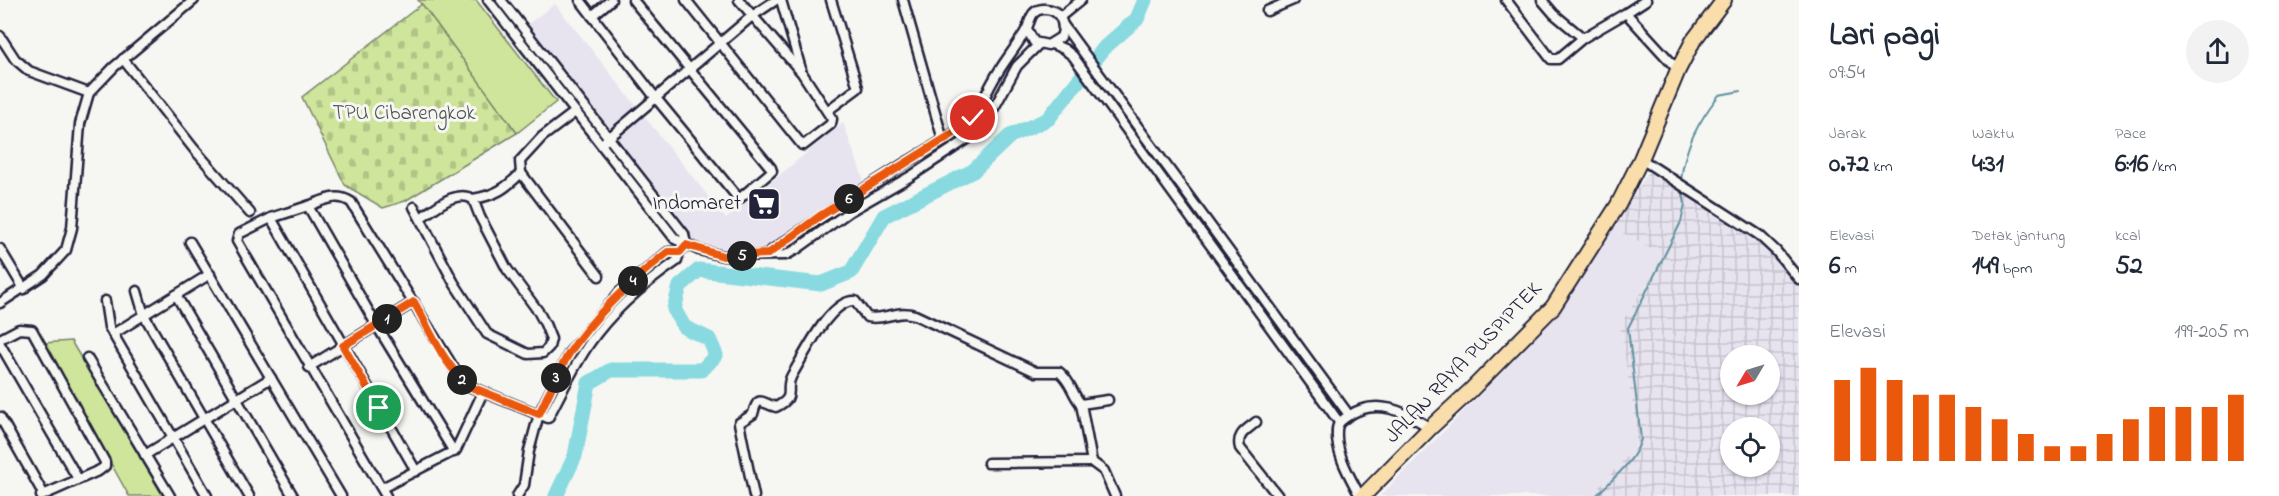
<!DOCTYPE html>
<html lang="id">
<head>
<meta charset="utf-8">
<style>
  body { margin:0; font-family:"Indie Flower",sans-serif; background:#f2f2f3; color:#1f2937; height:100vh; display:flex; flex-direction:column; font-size:22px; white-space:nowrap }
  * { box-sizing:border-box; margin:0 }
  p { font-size:20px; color:#747a83 }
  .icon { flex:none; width:33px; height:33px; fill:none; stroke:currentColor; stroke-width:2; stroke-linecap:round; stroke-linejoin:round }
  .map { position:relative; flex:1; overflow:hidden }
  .details { display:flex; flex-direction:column; background:#fff; width:480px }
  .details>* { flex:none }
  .needle { width:39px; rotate:232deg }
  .tools { position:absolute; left:1720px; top:345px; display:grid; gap:12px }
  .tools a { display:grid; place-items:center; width:60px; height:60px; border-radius:50%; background:#fff; box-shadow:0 2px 4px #0004; font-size:30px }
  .pin { position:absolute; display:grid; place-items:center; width:51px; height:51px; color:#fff; margin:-26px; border:3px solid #fff; border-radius:50%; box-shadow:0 2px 6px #0007 }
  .km { position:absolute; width:30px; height:30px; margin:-15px; border-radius:50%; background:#222; color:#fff; font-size:16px; line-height:30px; text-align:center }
  .round { display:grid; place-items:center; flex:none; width:63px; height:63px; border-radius:32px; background:#f2f2f3 }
  .head { display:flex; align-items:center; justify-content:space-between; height:102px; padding:0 30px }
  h1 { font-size:33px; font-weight:700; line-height:45px }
  .figures { display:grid; grid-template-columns:repeat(3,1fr); gap:9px; height:102px; padding:6px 30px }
  .figures div { display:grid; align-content:center }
  .figures b { font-size:26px; font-weight:700 }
  .figures small { font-size:16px; font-weight:400 }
  .figures p { font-size:16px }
  .chart { height:168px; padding:12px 30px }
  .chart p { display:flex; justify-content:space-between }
  .chart svg { width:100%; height:108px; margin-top:6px; stroke:#ea580c; stroke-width:6 }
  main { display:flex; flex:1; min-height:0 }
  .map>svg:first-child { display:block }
  .built { fill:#e7e3ef }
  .industrial { fill:url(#industrial-grid); fill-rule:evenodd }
  .green { fill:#cee59b; stroke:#78846b; stroke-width:1.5 }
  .cemetery { fill:url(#cemetery-stones); stroke:#78846b; stroke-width:1.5 }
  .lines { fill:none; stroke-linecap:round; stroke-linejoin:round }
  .stream { stroke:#5f909e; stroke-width:2 }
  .river { stroke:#88dae0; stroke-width:15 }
  .minor-casing { stroke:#22223b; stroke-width:13 }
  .primary-casing { stroke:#22223b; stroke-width:18 }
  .minor { stroke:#f6f6f2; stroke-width:8 }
  .primary { stroke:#f9deab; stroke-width:14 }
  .route-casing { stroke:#fff; stroke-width:12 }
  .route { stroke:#ea580c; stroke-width:8 }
  .labels { text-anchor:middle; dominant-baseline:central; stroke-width:6; stroke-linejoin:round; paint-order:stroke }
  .park-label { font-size:21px; fill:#4d5353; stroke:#f6f6f2 }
  .poi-label { font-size:21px; fill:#22223b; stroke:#f6f6f2; text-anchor:end }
  .street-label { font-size:21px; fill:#22223b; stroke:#f6f6f2 }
</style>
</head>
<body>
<main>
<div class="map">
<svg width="1799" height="496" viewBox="0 0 1799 496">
  <defs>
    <pattern id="industrial-grid" width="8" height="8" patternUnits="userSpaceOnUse" patternTransform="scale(1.5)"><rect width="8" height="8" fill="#e7e3ef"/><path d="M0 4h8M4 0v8" fill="none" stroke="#c6c2ce"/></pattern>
    <pattern id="cemetery-stones" width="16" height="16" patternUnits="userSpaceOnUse" patternTransform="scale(1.5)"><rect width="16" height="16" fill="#cee59b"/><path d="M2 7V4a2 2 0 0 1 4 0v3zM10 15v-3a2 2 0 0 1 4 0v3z" fill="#b1c486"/></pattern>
  </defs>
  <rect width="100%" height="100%" fill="#f6f6f2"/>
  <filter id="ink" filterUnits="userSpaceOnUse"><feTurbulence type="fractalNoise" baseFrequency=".0167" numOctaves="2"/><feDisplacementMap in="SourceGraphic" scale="12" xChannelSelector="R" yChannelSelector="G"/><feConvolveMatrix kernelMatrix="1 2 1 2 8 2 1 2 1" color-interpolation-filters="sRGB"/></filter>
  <g filter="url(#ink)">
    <g class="built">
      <path d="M 555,4 L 726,219 L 843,123 L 864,181 L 767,249 L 722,251 L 694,246 L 520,30 Z"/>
      <path d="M 1613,230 L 1627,235 L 1664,257 L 1620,325 L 1636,430 L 1635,448 L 1590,496 L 1380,496 L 1527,347 L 1566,303 Z"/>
    </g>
    <path class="industrial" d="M 1648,172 L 1768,248 L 1799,281 L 1799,496 L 1590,496 L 1635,448 L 1636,430 L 1620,325 L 1664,257 L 1627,235 L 1613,230 ZM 1731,356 L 1770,356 L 1770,394 L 1731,394 ZM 1731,428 L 1770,428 L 1770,466 L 1731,466 Z"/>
    <g class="green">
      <path d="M 418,0 L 476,0 L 556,102 L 517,133 Z"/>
      <path d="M 71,341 L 163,496 L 129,496 L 44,343 Z"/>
    </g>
    <path class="cemetery" d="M 422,4 L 517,133 L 405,201 L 383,208 L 345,185 L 302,97 Z"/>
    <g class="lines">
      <g class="stream">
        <path d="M 1681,180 C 1685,146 1698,122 1719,95 L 1741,91"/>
        <path d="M 1596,496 C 1612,479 1635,462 1641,439 L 1628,328 L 1681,222 L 1685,204 L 1682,189"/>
      </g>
      <path class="river" d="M 556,496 L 575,456 L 589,383 L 611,370 L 702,370 L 716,355 L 709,339 L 684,327 L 674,309 L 680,286 L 699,270 L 821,284 L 851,272 L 884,216 L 973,171 L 1010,136 L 1048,119 L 1105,47 L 1137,19 L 1145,0"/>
      <defs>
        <g id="minor">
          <path d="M 488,0 L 675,239 L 699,250 L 723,256 L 786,255 L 797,249 L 850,211 L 911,176 L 972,136 L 988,119 L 1017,66 L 1039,44"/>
          <path d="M 501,0 L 684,234 L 686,245"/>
          <path d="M 580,0 L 655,97 L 739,199 L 772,171 L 771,168 L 633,0"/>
          <path d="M 686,0 L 802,145 L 804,145 L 831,124 L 832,119 L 802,73 L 739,0"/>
          <path d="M 781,0 L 801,69"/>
          <path d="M 903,0 L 943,140"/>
          <path d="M 1506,0 L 1551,59 L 1558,59 L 1583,38 L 1626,13 L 1678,70"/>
          <path d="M 1542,0 L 1554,14 L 1583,38"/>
          <path d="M 1267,11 L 1293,0"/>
          <path d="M 1626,13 L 1646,0"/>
          <path d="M 592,16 L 611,0"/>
          <path d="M 1060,17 L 1081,0"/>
          <path d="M 1064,26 L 1349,415"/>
          <path d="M 0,36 L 15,59 L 29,71 L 89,93"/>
          <path d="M 1052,44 L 1064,49 L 1073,56 L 1339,422"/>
          <path d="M 123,59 L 194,149 L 250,213"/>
          <path d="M 827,111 L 858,88 L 831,0"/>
          <path d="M 605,141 L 752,16 L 776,0"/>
          <path d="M 1641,159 L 1759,235 L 1776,251 L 1799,279"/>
          <path d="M 521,173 L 520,161 L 542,137 L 575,112"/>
          <path d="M 473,199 C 496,195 505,189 521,173 L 599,276"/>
          <path d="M 308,206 L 271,218 L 239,234 L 237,241 L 386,496"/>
          <path d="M 414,207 L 454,283 L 487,334 L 528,354 L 543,353 L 549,347 L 551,339 L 545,324 L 538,311 L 507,269 L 480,217 L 473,199 C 455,189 436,208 420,218"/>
          <path d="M 271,218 L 416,471"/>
          <path d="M 190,242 L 341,496"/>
          <path d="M 0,249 L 24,289"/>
          <path d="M 768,253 C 813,222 859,192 905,163 C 922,153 962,131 973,118 C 981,107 986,93 993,81 C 1002,64 1015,49 1025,32 C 1031,23 1029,10 1043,9 C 1060,8 1066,24 1061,37 L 1048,45 L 1034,42 L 1027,29"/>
          <path d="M 137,291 L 144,315 L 249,496"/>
          <path d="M 176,295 L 293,496"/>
          <path d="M 105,301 L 109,327 L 207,496"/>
          <path d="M 0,303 L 43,275 L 66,250 L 72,228 L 80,124 L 89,93 L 114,67 L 194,0"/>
          <path d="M 113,334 L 210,274"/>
          <path d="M 0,339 L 19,329 L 32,330 L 105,462 L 105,466 L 100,470 L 41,496"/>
          <path d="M 0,344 L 78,479"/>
          <path d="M 87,358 L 170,496"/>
          <path d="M 309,367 L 414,302"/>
          <path d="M 1108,400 L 1081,404 L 1092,462 L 1104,471 L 1115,496"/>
          <path d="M 0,417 L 44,495"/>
          <path d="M 1256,422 C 1247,430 1236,434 1240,448 L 1278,496"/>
          <path d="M 454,452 L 377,326 L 308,206 C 323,201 336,192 351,202 L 458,375 L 471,387 L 548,418 C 561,393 573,368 589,344 C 611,312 645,283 677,261 L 679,252 L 686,245"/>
          <path d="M 145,455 L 271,378"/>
          <path d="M 988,463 L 1092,462"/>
          <path d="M 382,488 L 456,450 L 483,392"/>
          <path d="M 517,496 L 524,485 L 529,451 L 539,414 L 570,352 L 620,292 L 668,252 L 679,252"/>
          <path d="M 754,496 L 739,423 L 753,414 C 758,393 762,404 776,407 C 798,396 783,390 792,375 C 804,356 830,299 855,301 L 867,317 C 885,321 895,309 915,315 L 1036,372 L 1059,372 C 1071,381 1072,394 1081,404"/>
          <path d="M 1360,496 C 1350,477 1335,453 1337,430 C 1337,423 1342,420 1348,416 C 1376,397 1404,411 1430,428"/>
        </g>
        <path id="primary" d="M 1363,496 L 1430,428 L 1470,391 L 1553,307 L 1618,205 L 1641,159 L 1678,70 L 1693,41 L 1724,0"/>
      </defs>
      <use href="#minor" class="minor-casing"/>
      <use href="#primary" class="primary-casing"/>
      <use href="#minor" class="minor"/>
      <use href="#primary" class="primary"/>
    </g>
  </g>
  <g class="lines" filter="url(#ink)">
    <defs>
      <path id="route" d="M 379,408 L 343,346 L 414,302 C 430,330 444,367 471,387 L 539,414 C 549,394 558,371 570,352 C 596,313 632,280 668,252 L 680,252 L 686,245 L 723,256 L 768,254 L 820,216 L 951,135 L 973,118"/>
    </defs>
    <use href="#route" class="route-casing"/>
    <use href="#route" class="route"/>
  </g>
  <defs>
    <symbol id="supermarket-square" viewBox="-11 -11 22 22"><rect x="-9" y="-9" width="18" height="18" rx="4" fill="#22223b" stroke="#f6f6f2"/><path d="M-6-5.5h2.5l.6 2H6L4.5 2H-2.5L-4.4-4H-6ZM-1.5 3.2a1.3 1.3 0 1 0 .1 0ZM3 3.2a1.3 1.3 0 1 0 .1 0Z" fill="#fff"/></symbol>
  </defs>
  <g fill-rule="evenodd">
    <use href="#supermarket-square" x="745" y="185" width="38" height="38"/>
  </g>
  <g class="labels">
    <g class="park-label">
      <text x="404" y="114">TPU Cibarengkok</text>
    </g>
    <g class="poi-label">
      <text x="741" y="204">Indomaret</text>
    </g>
    <g class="street-label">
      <text transform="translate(1464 363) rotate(-46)">JALAN RAYA PUSPIPTEK</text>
    </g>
  </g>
</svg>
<div class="tools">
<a><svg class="needle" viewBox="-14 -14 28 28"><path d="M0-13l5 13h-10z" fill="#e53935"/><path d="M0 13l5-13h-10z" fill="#747a83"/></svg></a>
<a><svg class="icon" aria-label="locate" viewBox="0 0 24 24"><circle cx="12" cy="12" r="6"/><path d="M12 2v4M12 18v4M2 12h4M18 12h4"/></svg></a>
</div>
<div class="pin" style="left:379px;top:408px;background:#1e9e55"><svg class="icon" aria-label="arrive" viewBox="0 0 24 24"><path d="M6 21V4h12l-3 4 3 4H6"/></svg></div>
<div class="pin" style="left:973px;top:118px;background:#d93025"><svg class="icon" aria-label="check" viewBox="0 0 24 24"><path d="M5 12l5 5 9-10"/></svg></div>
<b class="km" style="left:387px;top:319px">1</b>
<b class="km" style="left:462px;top:380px">2</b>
<b class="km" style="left:556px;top:378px">3</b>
<b class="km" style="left:633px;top:281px">4</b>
<b class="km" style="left:742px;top:256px">5</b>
<b class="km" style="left:849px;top:199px">6</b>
</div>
<section class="details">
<div class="head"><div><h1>Lari pagi</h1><p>09:54</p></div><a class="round"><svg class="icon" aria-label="share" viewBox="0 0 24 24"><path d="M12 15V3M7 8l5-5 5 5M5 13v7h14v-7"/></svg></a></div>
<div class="figures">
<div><p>Jarak</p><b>0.72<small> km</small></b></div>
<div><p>Waktu</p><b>4:31</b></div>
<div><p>Pace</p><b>6:16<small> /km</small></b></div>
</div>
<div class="figures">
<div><p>Elevasi</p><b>6<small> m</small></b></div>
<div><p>Detak jantung</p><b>149<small> bpm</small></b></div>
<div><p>kcal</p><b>52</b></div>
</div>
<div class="chart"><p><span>Elevasi</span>199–205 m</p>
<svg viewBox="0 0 160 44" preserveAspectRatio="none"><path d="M5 44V11M15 44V6M25 44V11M35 44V17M45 44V17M55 44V22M65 44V27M75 44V33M85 44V38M95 44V38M105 44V33M115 44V27M125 44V22M135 44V22M145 44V22M155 44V17"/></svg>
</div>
</section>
</main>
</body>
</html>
